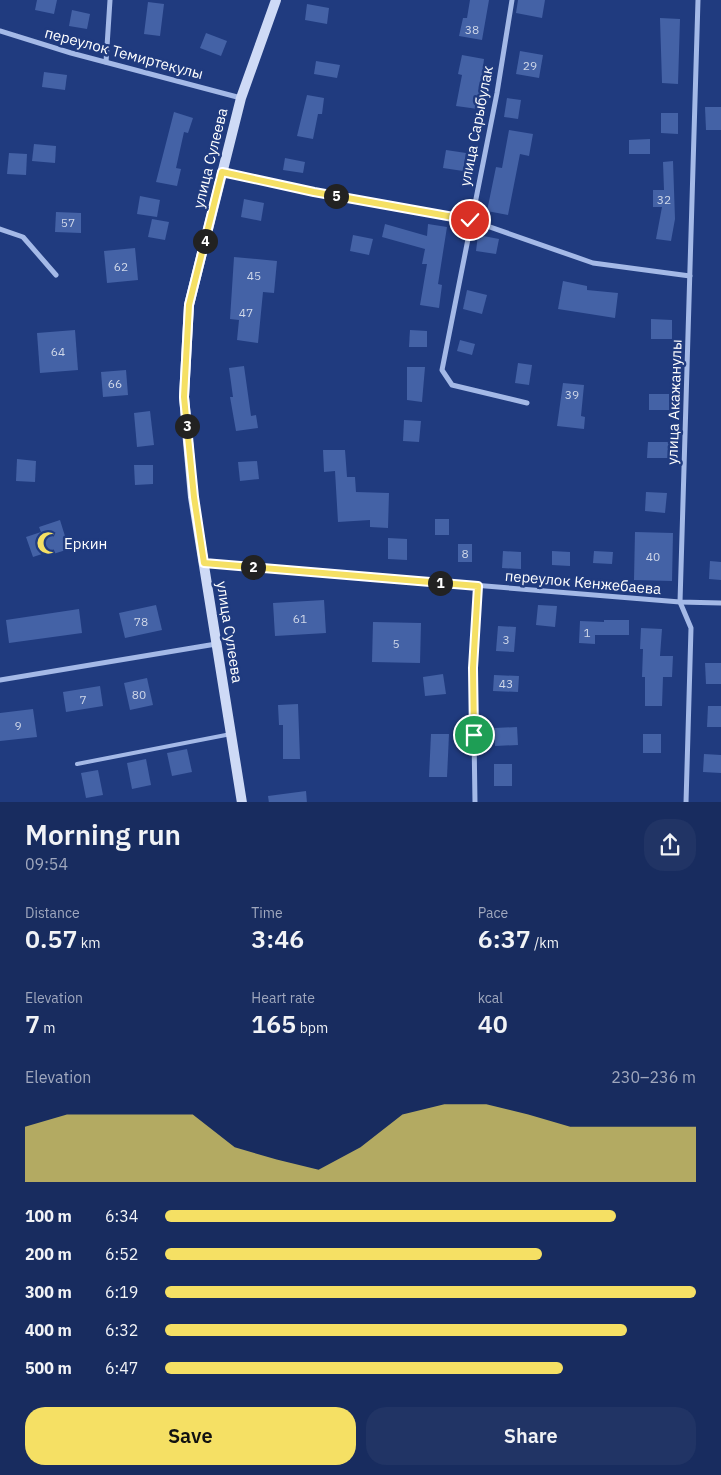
<!DOCTYPE html>
<html lang="en">
<head>
<meta charset="utf-8">
<style>
  body { margin:0; font-family:"IBM Plex Sans",sans-serif; background:#213465; color:#f1f3f6; height:100vh; display:flex; flex-direction:column; font-size:19px; white-space:nowrap }
  * { box-sizing:border-box; margin:0 }
  p { font-size:16px; color:#9fa7bd }
  .icon { flex:none; width:28px; height:28px; fill:none; stroke:currentColor; stroke-width:2; stroke-linecap:round; stroke-linejoin:round }
  .map { position:relative; height:802px; overflow:hidden }
  .drawer { display:flex; flex-direction:column; background:#182c5f; flex:1 }
  .drawer>* { flex:none }
  .pin { position:absolute; display:grid; place-items:center; width:42px; height:42px; color:#fff; margin:-21px; border:2px solid #fff; border-radius:50%; box-shadow:0 1px 5px #0007 }
  .km { position:absolute; width:25px; height:25px; margin:-12px; border-radius:50%; background:#222; color:#fff; font-size:14px; line-height:25px; text-align:center }
  .round { display:grid; place-items:center; flex:none; width:52px; height:52px; border-radius:20px; background:#213465 }
  .summary { display:flex; align-items:center; justify-content:space-between; height:85px; padding:0 25px }
  h1 { font-size:28px; font-weight:600; line-height:38px }
  .figures { display:grid; grid-template-columns:repeat(3,1fr); gap:8px; height:85px; padding:5px 25px }
  .figures div { display:grid; align-content:center }
  .figures b { font-size:25px; font-weight:600 }
  .figures small { font-size:14px; font-weight:400 }
  .figures p { font-size:14px }
  .chart { height:140px; padding:10px 25px }
  .chart p { display:flex; justify-content:space-between }
  .chart svg { width:100%; height:90px; margin-top:5px; fill:#f5e064; opacity:.7 }
  .button { display:flex; gap:10px; margin-top:auto; padding:10px 25px }
  .button a { flex:1; height:58px; border-radius:20px; background:#f5e064; color:#111; font-size:20px; font-weight:600; line-height:58px; text-align:center }
  .button a+a { background:#213465; color:#f1f3f6 }
  ul { padding:0 25px; list-style:none; font-size:16px }
  li { display:grid; grid-template-columns:80px 60px 1fr; align-items:center; height:38px }
  li i { height:12px; border-radius:6px; background:#f5e064 }
  .map>svg:first-child { display:block }
  .building { fill:#4462a6 }
  .lines { fill:none; stroke-linecap:round; stroke-linejoin:round }
  .lane { stroke:#a4b9e7; stroke-width:4 }
  .street { stroke:#a4b9e7; stroke-width:5 }
  .secondary { stroke:#cedaf6; stroke-width:10 }
  .route-casing { stroke:#fff; stroke-width:10 }
  .route { stroke:#f5e064; stroke-width:6 }
  .labels { text-anchor:middle; dominant-baseline:central; stroke-width:5; stroke-linejoin:round; paint-order:stroke }
  .number-label { font-size:12px; fill:#d0d8e9 }
  .street-label { font-size:15px; fill:#fff; stroke:#203b7f }
  .poi-label { font-size:15px; fill:#fff; stroke:#203b7f; text-anchor:start }
</style>
</head>
<body>
<div class="map">
<svg width="721" height="803" viewBox="0 0 721 803">
  <rect width="100%" height="100%" fill="#203b7f"/>
  <g class="building">
    <path d="M 37,0 L 57,0 L 54,14 L 35,10 Z"/>
    <path d="M 470,0 L 489,0 L 482,40 L 459,36 L 463,18 L 467,18 Z"/>
    <path d="M 518,0 L 545,0 L 542,18 L 516,13 Z"/>
    <path d="M 148,2 L 164,4 L 160,36 L 144,34 Z"/>
    <path d="M 307,4 L 329,8 L 327,24 L 305,20 Z"/>
    <path d="M 72,10 L 90,14 L 87,29 L 69,26 Z"/>
    <path d="M 660,18 L 680,19 L 678,84 L 662,83 Z"/>
    <path d="M 206,33 L 227,41 L 221,56 L 200,48 Z"/>
    <path d="M 520,51 L 543,55 L 539,78 L 516,74 Z"/>
    <path d="M 462,55 L 484,59 L 478,109 L 456,106 L 462,75 L 458,74 Z"/>
    <path d="M 316,61 L 340,65 L 337,78 L 314,74 Z"/>
    <path d="M 44,72 L 67,75 L 65,90 L 42,87 Z"/>
    <path d="M 307,95 L 324,98 L 322,114 L 318,114 L 313,139 L 297,136 Z"/>
    <path d="M 507,98 L 521,100 L 518,119 L 504,117 Z"/>
    <path d="M 705,107 L 721,107 L 721,130 L 706,130 Z"/>
    <path d="M 174,112 L 193,118 L 188,133 L 184,132 L 176,168 L 181,169 L 177,186 L 156,182 Z"/>
    <path d="M 661,113 L 678,113 L 678,134 L 661,133 Z"/>
    <path d="M 509,130 L 533,134 L 529,156 L 520,154 L 508,215 L 487,211 L 496,167 L 502,168 Z"/>
    <path d="M 650,139 L 650,154 L 629,154 L 629,140 Z"/>
    <path d="M 34,144 L 56,146 L 55,163 L 32,161 Z"/>
    <path d="M 446,150 L 466,153 L 463,171 L 443,168 Z"/>
    <path d="M 9,153 L 27,154 L 26,175 L 7,174 Z"/>
    <path d="M 285,158 L 305,162 L 303,173 L 283,170 Z"/>
    <path d="M 673,161 L 675,219 L 671,241 L 656,239 L 662,207 L 653,207 L 653,190 L 664,190 L 663,162 Z"/>
    <path d="M 140,196 L 160,200 L 157,217 L 137,214 Z"/>
    <path d="M 244,199 L 264,203 L 261,221 L 241,217 Z"/>
    <path d="M 56,212 L 81,213 L 81,233 L 55,232 Z"/>
    <path d="M 152,219 L 169,222 L 165,240 L 148,237 Z"/>
    <path d="M 385,224 L 427,236 L 428,224 L 447,227 L 438,284 L 442,285 L 439,308 L 420,305 L 427,264 L 422,264 L 425,249 L 382,237 Z"/>
    <path d="M 353,235 L 373,239 L 369,255 L 350,251 Z"/>
    <path d="M 478,235 L 499,239 L 496,254 L 476,251 Z"/>
    <path d="M 135,248 L 138,280 L 107,283 L 104,251 Z"/>
    <path d="M 234,257 L 277,261 L 274,293 L 263,292 L 258,343 L 237,340 L 239,320 L 230,319 Z"/>
    <path d="M 563,281 L 587,286 L 587,290 L 618,293 L 615,318 L 558,309 Z"/>
    <path d="M 467,290 L 487,295 L 482,314 L 463,309 Z"/>
    <path d="M 651,319 L 672,320 L 672,339 L 651,339 Z"/>
    <path d="M 75,330 L 78,370 L 40,373 L 37,333 Z"/>
    <path d="M 410,330 L 427,331 L 427,347 L 409,347 Z"/>
    <path d="M 460,340 L 475,344 L 472,355 L 457,351 Z"/>
    <path d="M 518,363 L 532,365 L 529,385 L 515,383 Z"/>
    <path d="M 244,366 L 251,416 L 256,415 L 258,428 L 236,431 L 230,397 L 233,397 L 229,368 Z"/>
    <path d="M 407,367 L 425,367 L 422,402 L 407,400 Z"/>
    <path d="M 126,370 L 128,395 L 103,397 L 101,372 Z"/>
    <path d="M 563,383 L 584,385 L 581,416 L 585,417 L 584,429 L 557,426 Z"/>
    <rect x="649" y="394" width="20" height="16"/>
    <path d="M 150,411 L 154,445 L 137,447 L 134,413 Z"/>
    <path d="M 404,420 L 421,421 L 419,442 L 403,441 Z"/>
    <path d="M 648,442 L 669,442 L 669,458 L 647,458 Z"/>
    <path d="M 323,450 L 345,450 L 347,477 L 355,477 L 356,492 L 389,493 L 388,528 L 370,527 L 370,520 L 338,522 L 335,471 L 324,472 Z"/>
    <path d="M 17,459 L 36,461 L 35,482 L 16,481 Z"/>
    <path d="M 257,461 L 259,479 L 240,481 L 238,462 Z"/>
    <path d="M 134,465 L 153,465 L 153,484 L 135,485 Z"/>
    <path d="M 646,492 L 667,493 L 665,513 L 645,511 Z"/>
    <rect x="435" y="519" width="14" height="16"/>
    <path d="M 60,520 L 69,549 L 50,555 L 48,552 L 33,557 L 26,537 L 41,532 L 39,527 Z"/>
    <path d="M 635,532 L 673,533 L 672,581 L 634,580 Z"/>
    <path d="M 388,538 L 407,539 L 407,560 L 388,559 Z"/>
    <rect x="458" y="544" width="14" height="18"/>
    <path d="M 503,551 L 521,552 L 521,569 L 502,568 Z"/>
    <path d="M 552,551 L 570,552 L 570,566 L 552,565 Z"/>
    <path d="M 594,551 L 613,552 L 612,564 L 593,563 Z"/>
    <path d="M 710,561 L 721,562 L 721,580 L 709,579 Z"/>
    <path d="M 324,600 L 326,633 L 275,636 L 273,603 Z"/>
    <path d="M 156,605 L 162,630 L 125,638 L 119,613 Z"/>
    <path d="M 538,605 L 557,606 L 555,627 L 536,625 Z"/>
    <path d="M 79,609 L 82,633 L 9,643 L 6,620 Z"/>
    <path d="M 604,620 L 629,620 L 629,635 L 595,635 L 595,644 L 579,643 L 580,621 L 604,622 Z"/>
    <path d="M 373,622 L 421,623 L 420,663 L 372,662 Z"/>
    <path d="M 498,626 L 516,627 L 514,652 L 496,651 Z"/>
    <path d="M 641,628 L 662,629 L 660,656 L 673,656 L 672,677 L 663,677 L 662,706 L 645,706 L 645,677 L 642,677 L 643,649 L 640,649 Z"/>
    <path d="M 705,663 L 721,663 L 721,684 L 706,684 Z"/>
    <path d="M 443,674 L 446,694 L 425,696 L 423,677 Z"/>
    <path d="M 494,675 L 519,676 L 518,692 L 493,691 Z"/>
    <path d="M 147,678 L 153,705 L 130,710 L 124,683 Z"/>
    <path d="M 100,686 L 103,706 L 66,712 L 63,692 Z"/>
    <path d="M 298,704 L 300,759 L 283,759 L 283,725 L 279,725 L 278,705 Z"/>
    <path d="M 708,706 L 721,706 L 721,727 L 707,727 Z"/>
    <path d="M 33,709 L 37,737 L 0,741 L 0,713 Z"/>
    <path d="M 517,727 L 518,745 L 495,746 L 494,728 Z"/>
    <path d="M 431,734 L 449,734 L 447,777 L 429,777 Z"/>
    <rect x="643" y="734" width="18" height="19"/>
    <path d="M 187,749 L 192,772 L 172,776 L 167,753 Z"/>
    <path d="M 704,754 L 721,755 L 721,773 L 703,772 Z"/>
    <path d="M 146,759 L 151,785 L 132,789 L 127,763 Z"/>
    <rect x="494" y="764" width="18" height="22"/>
    <path d="M 98,770 L 103,795 L 86,798 L 81,773 Z"/>
    <path d="M 306,791 L 307,803 L 269,803 L 268,796 Z"/>
  </g>
  <g class="lines">
    <path class="lane" d="M 77,764 L 231,734"/>
    <g class="street">
      <path d="M 512,0 L 497,93 L 442,370 L 452,385 L 527,403"/>
      <path d="M 0,31 L 71,53 L 241,98"/>
      <path d="M 106,62 L 110,0"/>
      <path d="M 223,172 L 314,192 L 470,220 L 593,263 L 690,276"/>
      <path d="M 0,229 L 23,237 L 56,275"/>
      <path d="M 204,563 L 680,602 L 721,603"/>
      <path d="M 0,680 L 216,644"/>
      <path d="M 475,803 L 473,668 L 478,586"/>
      <path d="M 686,803 L 691,628 L 680,602 L 698,0"/>
    </g>
    <path class="secondary" d="M 242,803 L 193,497 L 184,397 L 189,305 L 241,98 L 276,0"/>
  </g>
  <g class="lines">
    <defs>
      <path id="route" d="M 470,220 L 314,192 L 222,172 L 189,305 L 184,397 L 194,497 L 204,563 L 478,586 L 473,668 L 474,735"/>
    </defs>
    <use href="#route" class="route-casing"/>
    <use href="#route" class="route"/>
  </g>
  <defs>
    <symbol id="mosque-bare" viewBox="-9 -9 18 18"><path d="M3.5-4.9A6 6 0 1 0 3.5 4.9A5 5 0 1 1 3.5-4.9Z" fill="#f5e064" stroke="#203b7f" stroke-width="2.5" paint-order="stroke"/></symbol>
  </defs>
  <g fill-rule="evenodd">
    <use href="#mosque-bare" x="32" y="527" width="32" height="32"/>
  </g>
  <g class="labels">
    <g class="number-label">
      <text x="472" y="29">38</text>
      <text x="530" y="65">29</text>
      <text x="664" y="199">32</text>
      <text x="68" y="222">57</text>
      <text x="121" y="266">62</text>
      <text x="254" y="275">45</text>
      <text x="246" y="312">47</text>
      <text x="58" y="351">64</text>
      <text x="115" y="383">66</text>
      <text x="572" y="394">39</text>
      <text x="465" y="553">8</text>
      <text x="653" y="556">40</text>
      <text x="300" y="618">61</text>
      <text x="141" y="621">78</text>
      <text x="587" y="632">1</text>
      <text x="506" y="639">3</text>
      <text x="396" y="643">5</text>
      <text x="506" y="683">43</text>
      <text x="139" y="694">80</text>
      <text x="83" y="699">7</text>
      <text x="18" y="725">9</text>
    </g>
    <g class="street-label">
      <text transform="translate(124 53) rotate(15)">переулок Темиртекулы</text>
      <text transform="translate(476 126) rotate(-79)">улица Сарыбулак</text>
      <text transform="translate(210 158) rotate(-76)">улица Сулеева</text>
      <text transform="translate(674 402) rotate(-88)">улица Акажанулы</text>
      <text transform="translate(583 582) rotate(5)">переулок Кенжебаева</text>
      <text transform="translate(230 632) rotate(81)">улица Сулеева</text>
    </g>
    <g class="poi-label">
      <text x="64" y="543">Еркин</text>
    </g>
  </g>
</svg>
<div class="pin" style="left:474px;top:735px;background:#1e9e55"><svg class="icon" aria-label="arrive" viewBox="0 0 24 24"><path d="M6 21V4h12l-3 4 3 4H6"/></svg></div>
<div class="pin" style="left:470px;top:220px;background:#d93025"><svg class="icon" aria-label="check" viewBox="0 0 24 24"><path d="M5 12l5 5 9-10"/></svg></div>
<b class="km" style="left:440px;top:583px">1</b>
<b class="km" style="left:253px;top:567px">2</b>
<b class="km" style="left:187px;top:426px">3</b>
<b class="km" style="left:205px;top:241px">4</b>
<b class="km" style="left:336px;top:196px">5</b>
</div>
<section class="drawer">
<div class="summary"><div><h1>Morning run</h1><p>09:54</p></div><a class="round"><svg class="icon" aria-label="share" viewBox="0 0 24 24"><path d="M12 15V3M7 8l5-5 5 5M5 13v7h14v-7"/></svg></a></div>
<div class="figures">
<div><p>Distance</p><b>0.57<small> km</small></b></div>
<div><p>Time</p><b>3:46</b></div>
<div><p>Pace</p><b>6:37<small> /km</small></b></div>
</div>
<div class="figures">
<div><p>Elevation</p><b>7<small> m</small></b></div>
<div><p>Heart rate</p><b>165<small> bpm</small></b></div>
<div><p>kcal</p><b>40</b></div>
</div>
<div class="chart"><p><span>Elevation</span>230–236 m</p>
<svg viewBox="0 0 160 44" preserveAspectRatio="none"><path d="M0 44V17L10 11L20 11L30 11L40 11L50 27L60 33L70 38L80 27L90 11L100 6L110 6L120 11L130 17L140 17L150 17L160 17V44z"/></svg>
</div>
<ul>
<li><b>100 m</b>6:34<i style="width:85%"></i></li>
<li><b>200 m</b>6:52<i style="width:71%"></i></li>
<li><b>300 m</b>6:19<i style="width:100%"></i></li>
<li><b>400 m</b>6:32<i style="width:87%"></i></li>
<li><b>500 m</b>6:47<i style="width:75%"></i></li>
</ul>
<div class="button"><a>Save</a><a>Share</a></div>
</section>
</body>
</html>
